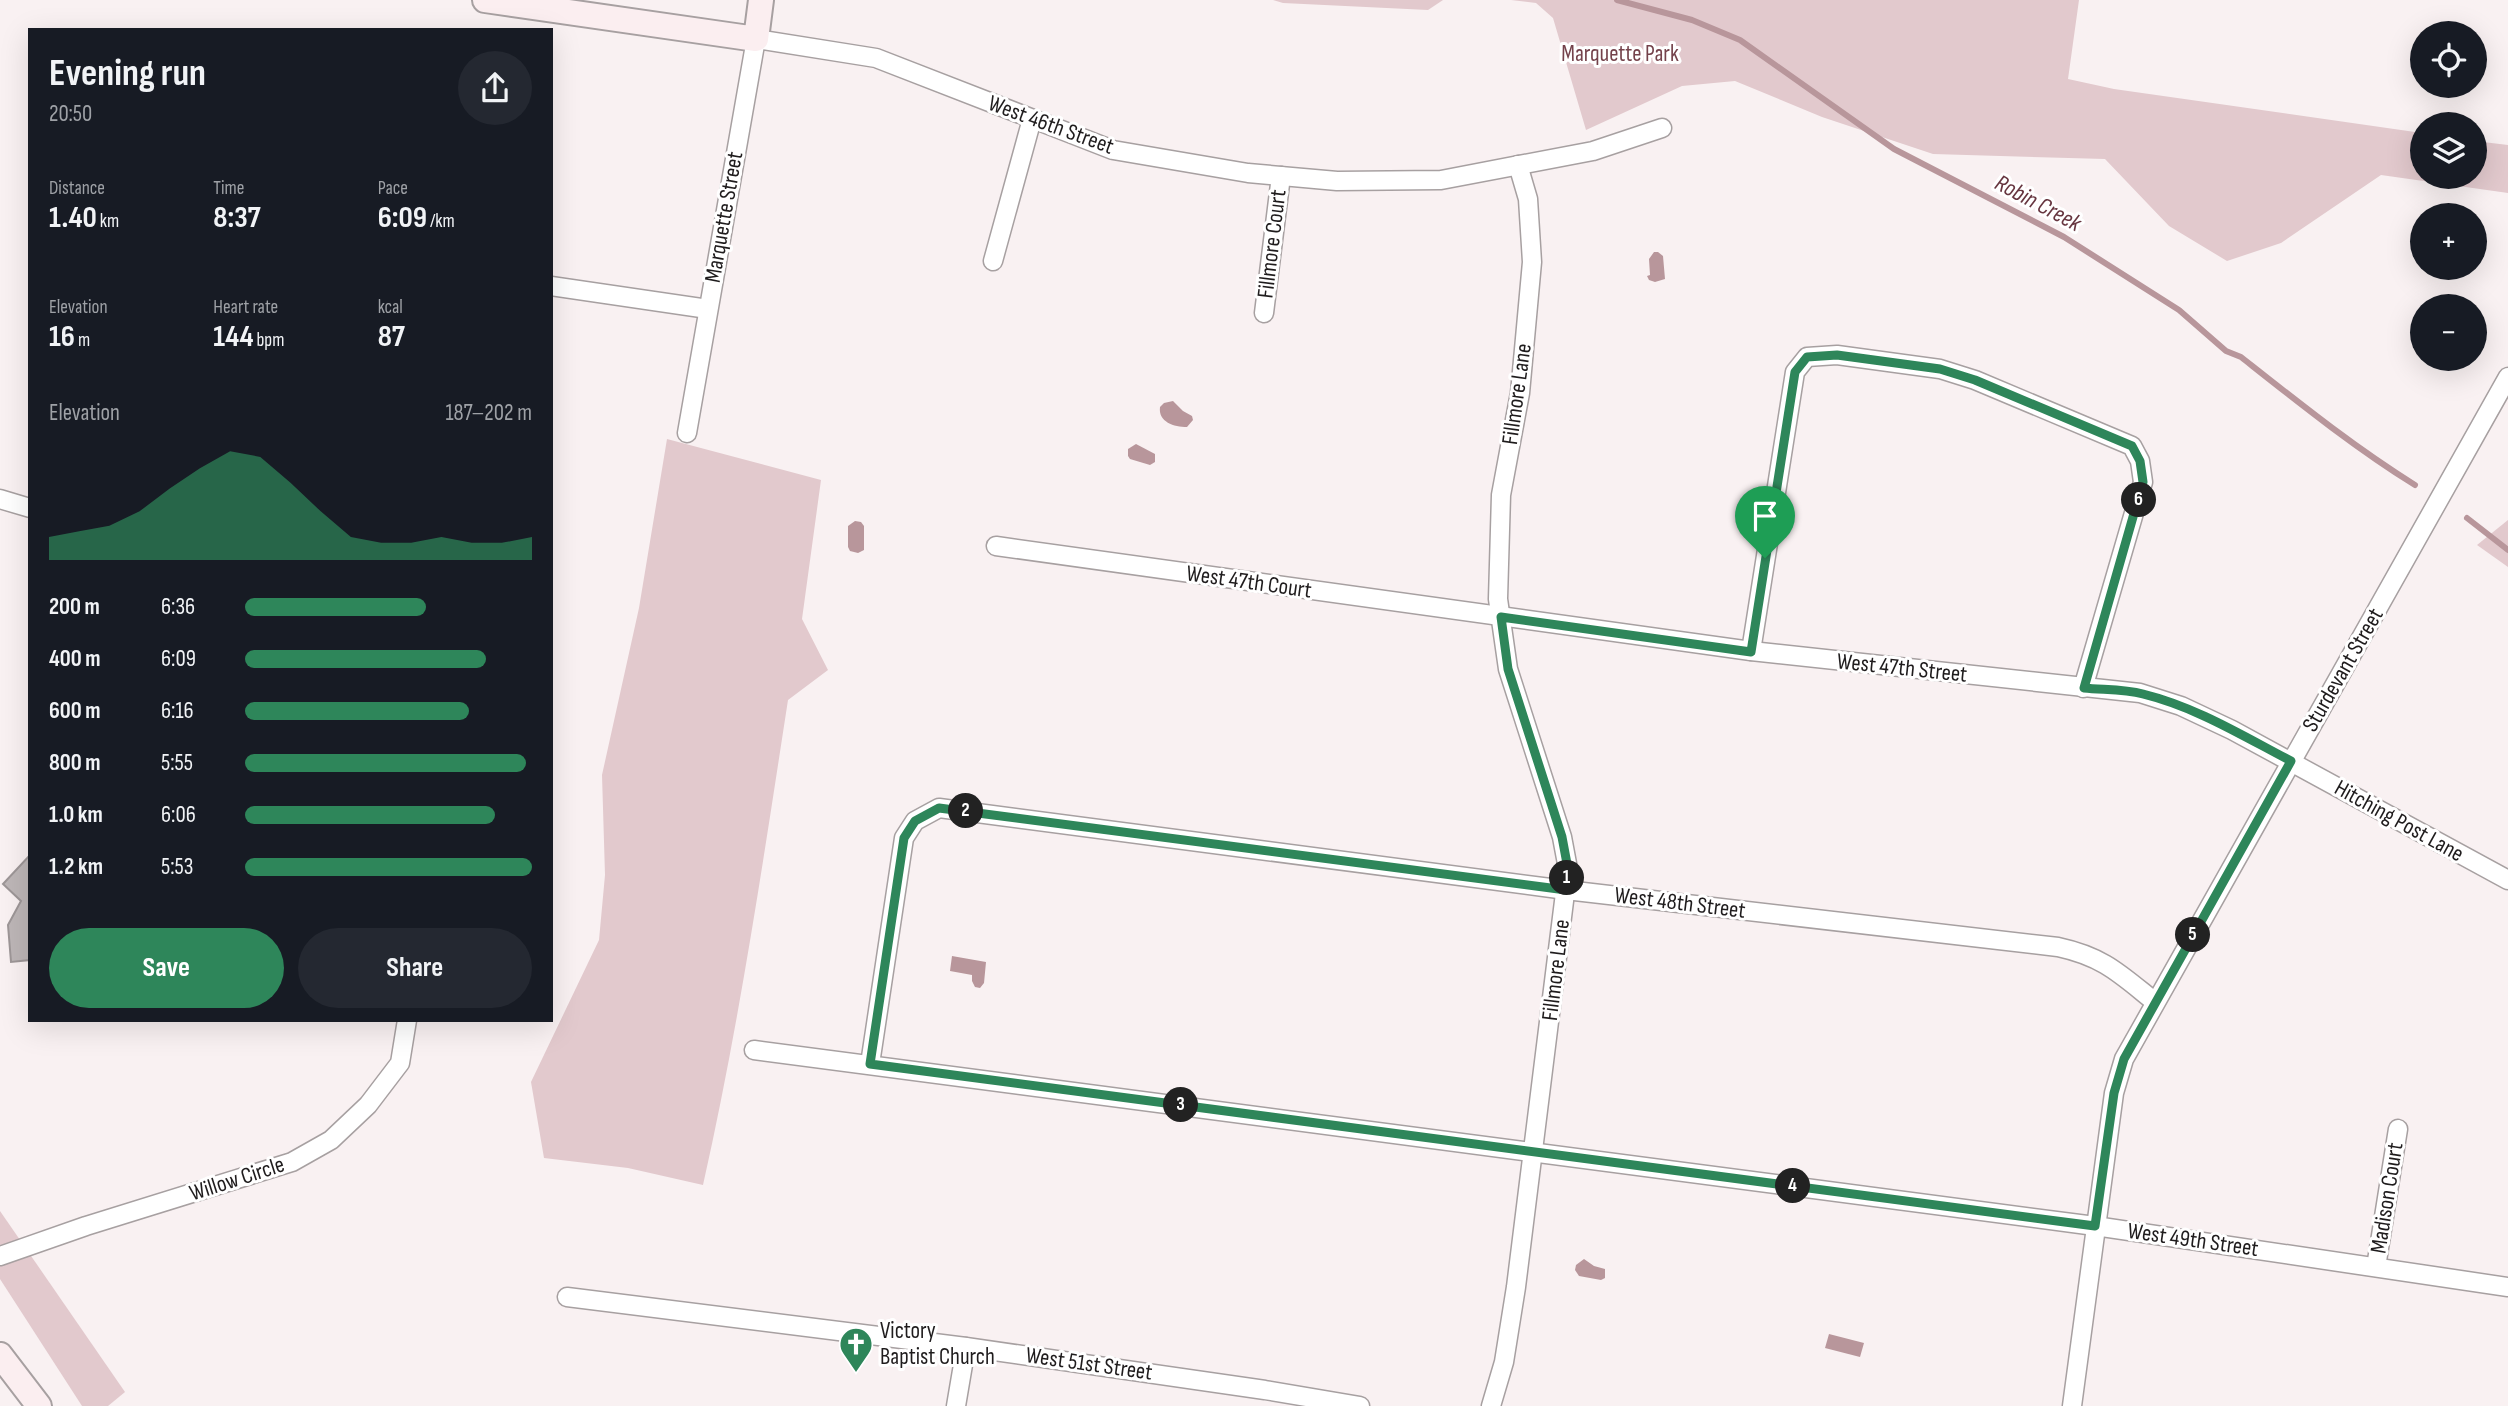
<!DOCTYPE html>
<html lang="en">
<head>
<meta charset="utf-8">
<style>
  body { margin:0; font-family:"Sofia Sans Condensed",sans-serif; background:#242831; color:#f1f3f6; height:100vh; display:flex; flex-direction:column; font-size:26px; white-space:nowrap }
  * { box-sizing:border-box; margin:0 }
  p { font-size:23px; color:#9ea1a6 }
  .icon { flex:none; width:38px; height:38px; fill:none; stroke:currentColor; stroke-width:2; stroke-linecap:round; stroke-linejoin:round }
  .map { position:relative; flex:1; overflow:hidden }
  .panel { position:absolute; left:28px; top:28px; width:525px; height:994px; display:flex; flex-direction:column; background:#171b24; border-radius:0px; box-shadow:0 7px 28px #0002 }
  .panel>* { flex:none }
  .buttons { position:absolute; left:2410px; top:21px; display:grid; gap:14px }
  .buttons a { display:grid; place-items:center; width:77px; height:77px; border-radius:50%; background:#171b24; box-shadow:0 7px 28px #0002; font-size:35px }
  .pin { position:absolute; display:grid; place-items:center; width:60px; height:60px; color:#fff; margin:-72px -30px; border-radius:50% 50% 50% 0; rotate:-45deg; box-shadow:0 0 7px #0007 }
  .pin .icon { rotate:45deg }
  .km { position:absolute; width:35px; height:35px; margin:-18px; border-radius:50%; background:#222; color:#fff; font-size:19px; line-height:35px; text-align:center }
  .round { display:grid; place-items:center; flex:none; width:74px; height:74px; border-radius:37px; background:#242831 }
  .overview { display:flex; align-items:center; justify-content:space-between; height:119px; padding:0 21px }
  h1 { font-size:38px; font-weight:700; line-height:52px }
  .figures { display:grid; grid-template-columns:repeat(3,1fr); gap:10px; height:119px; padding:7px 21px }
  .figures div { display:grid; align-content:center }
  .figures b { font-size:30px; font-weight:700 }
  .figures small { font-size:19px; font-weight:400 }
  .figures p { font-size:19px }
  .chart { height:196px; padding:14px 21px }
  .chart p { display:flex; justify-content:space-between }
  .chart svg { width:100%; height:126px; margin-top:7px; fill:#2e865a; opacity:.7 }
  .primary-button { display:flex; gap:14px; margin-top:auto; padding:14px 21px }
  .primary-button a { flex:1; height:80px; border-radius:42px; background:#2e865a; color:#fff; font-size:28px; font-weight:700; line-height:80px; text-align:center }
  .primary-button a+a { background:#242831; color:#f1f3f6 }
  ul { padding:0 21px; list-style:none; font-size:23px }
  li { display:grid; grid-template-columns:112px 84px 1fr; align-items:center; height:52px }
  li i { height:18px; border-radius:9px; background:#2e865a }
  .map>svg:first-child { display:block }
  .green { fill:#e2c9cd }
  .water { fill:#b8969b }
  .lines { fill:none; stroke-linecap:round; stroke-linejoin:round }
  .stream { stroke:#b8969b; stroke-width:6 }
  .building { fill:#bdb6b7; stroke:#9d9697; stroke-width:2 }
  .street-casing { stroke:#a7a0a1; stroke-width:21 }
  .secondary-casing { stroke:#a7a0a1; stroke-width:28 }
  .street { stroke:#fff; stroke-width:18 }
  .secondary { stroke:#fbeef0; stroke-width:24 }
  .route-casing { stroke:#fff; stroke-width:14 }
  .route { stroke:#2e865a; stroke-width:9 }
  .labels { text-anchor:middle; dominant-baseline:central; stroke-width:6; stroke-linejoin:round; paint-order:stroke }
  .park-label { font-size:23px; fill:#74424b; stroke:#fff }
  .street-label { font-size:23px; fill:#1f1c1d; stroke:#fff }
  .poi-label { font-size:23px; fill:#1f1c1d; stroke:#fff; text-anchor:start }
  .water-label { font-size:24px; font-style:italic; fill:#673640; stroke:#fff }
</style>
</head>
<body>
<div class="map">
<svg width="2508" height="1406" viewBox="0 0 2508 1406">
  <rect width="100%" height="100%" fill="#f9f1f2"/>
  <g class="green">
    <path d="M 1273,0 L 1443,0 L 1428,10 L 1283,3 Z"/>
    <path d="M 1511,0 L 2079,0 L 2068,79 L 2114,89 L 2422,133 L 2422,177 L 2474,177 L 2475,141 L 2508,145 L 2508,193 L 2381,175 L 2281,243 L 2227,261 L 2169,226 L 2105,159 L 1933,154 L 1822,117 L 1735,81 L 1682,86 L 1586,130 L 1553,18 L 1536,3 Z"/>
    <path d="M 667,439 L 821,480 L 802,619 L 828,670 L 788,700 C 763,862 739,1025 703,1185 L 628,1168 L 544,1158 L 531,1082 L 599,940 L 605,875 L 602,775 L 639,608 Z"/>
    <path d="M 2508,520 L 2508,567 L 2477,545 Z"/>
    <path d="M 0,1211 L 125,1392 L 108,1406 L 82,1406 L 0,1279 Z"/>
  </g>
  <g class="water">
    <path d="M 1654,252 L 1658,252 L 1663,256 L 1665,279 L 1655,282 L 1649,280 L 1647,276 L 1650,275 L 1649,259 Z"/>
    <path d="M 1173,401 L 1183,411 L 1192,416 L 1193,420 L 1187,427 C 1174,427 1158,422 1160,407 L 1164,403 Z"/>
    <path d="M 1136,444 L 1155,454 L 1155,462 L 1150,465 L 1130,459 L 1128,456 L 1128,449 Z"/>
    <path d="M 855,521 L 861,522 L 864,526 L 864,550 L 858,553 L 850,551 L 848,547 L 848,526 Z"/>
    <path d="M 952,956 L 986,962 L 984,983 L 980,988 L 975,987 L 972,981 L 972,975 L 950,971 Z"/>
    <path d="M 1584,1259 L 1594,1266 L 1605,1269 L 1605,1278 L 1601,1280 L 1579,1276 L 1575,1270 L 1576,1265 Z"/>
    <path d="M 1829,1334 L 1864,1343 L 1860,1357 L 1825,1348 Z"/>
  </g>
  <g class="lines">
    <g class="stream">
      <path d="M 1617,0 L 1692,20 L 1740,40 L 1894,149 L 2064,237 L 2179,310 L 2226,351 L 2241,357 C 2298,402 2354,447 2415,485"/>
      <path d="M 2467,518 L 2508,550"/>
    </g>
  </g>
  <path class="building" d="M 30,855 L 30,960 L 11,962 L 8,925 L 21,901 L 3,884 Z"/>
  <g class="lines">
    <defs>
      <g id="street">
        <path d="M 993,261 L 1032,119"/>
        <path d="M 551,286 L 708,309"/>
        <path d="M 1264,313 L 1281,176"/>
        <path d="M 687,433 L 756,39 L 876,58 L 1113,150 L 1248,173 L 1337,181 L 1441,180 L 1593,151 L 1662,128"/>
        <path d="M 0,499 L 30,508"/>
        <path d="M 996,546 L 1751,651 L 2140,693 L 2181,706 L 2232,730 L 2508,880"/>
        <path d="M 1751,651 L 1795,372 L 1807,357 L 1837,355 L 1940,369 L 1975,380 L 2132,446 L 2140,461 L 2143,482 L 2083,688"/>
        <path d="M 754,1050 L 2095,1226 L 2508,1287"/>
        <path d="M 870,1064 L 904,838 L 915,821 L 939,808 L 1566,890 L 2058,947 C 2104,957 2120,974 2155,1002"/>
        <path d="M 0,1256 L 86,1226 L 292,1162 L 331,1140 L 368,1105 L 400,1063 L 407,1020"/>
        <path d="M 2376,1267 L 2398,1129"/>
        <path d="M 567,1297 L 966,1347 L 1265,1390 L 1360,1406"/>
        <path d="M 956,1406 L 966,1347"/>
        <path d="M 1491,1406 L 1504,1362 L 1516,1287 L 1568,869 L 1562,837 L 1508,669 L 1498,599 L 1501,495 L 1520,393 L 1532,262 L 1528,199 L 1518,165"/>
        <path d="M 2072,1406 L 2114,1093 L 2124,1059 L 2508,377"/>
      </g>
      <g id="secondary">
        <path d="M 485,0 L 756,39 L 761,0"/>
        <path d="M 0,1355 L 39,1406"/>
      </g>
    </defs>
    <use href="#street" class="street-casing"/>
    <use href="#secondary" class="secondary-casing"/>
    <use href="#street" class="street"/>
    <use href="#secondary" class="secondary"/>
  </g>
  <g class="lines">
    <defs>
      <path id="route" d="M 1837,355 L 1940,369 L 1975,380 L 2132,446 L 2140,461 L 2143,482 L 2084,688 C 2103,690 2124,689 2143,694 C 2196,707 2243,736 2291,761 L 2124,1059 L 2114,1093 L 2095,1226 L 870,1064 L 904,838 L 915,821 L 939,808 L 1566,890 L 1568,869 L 1562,837 L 1508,669 L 1501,617 L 1751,652 L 1795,372 L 1807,357 Z"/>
    </defs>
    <use href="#route" class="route-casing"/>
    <use href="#route" class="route"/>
  </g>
  <defs>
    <symbol id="church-pin" viewBox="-11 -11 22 30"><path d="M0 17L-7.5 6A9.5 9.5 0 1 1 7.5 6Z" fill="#2e865a" stroke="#fff"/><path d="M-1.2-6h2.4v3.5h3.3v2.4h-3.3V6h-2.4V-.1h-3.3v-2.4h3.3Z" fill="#fff"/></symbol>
  </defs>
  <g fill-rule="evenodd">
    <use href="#church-pin" x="837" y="1325" width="38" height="52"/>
  </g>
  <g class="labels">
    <g class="park-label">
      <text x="1620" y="54">Marquette Park</text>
    </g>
    <g class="street-label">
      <text transform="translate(1051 125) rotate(20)">West 46th Street</text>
      <text transform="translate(724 217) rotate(-80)">Marquette Street</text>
      <text transform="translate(1272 244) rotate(-83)">Fillmore Court</text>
      <text transform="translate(1517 394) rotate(-82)">Fillmore Lane</text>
      <text transform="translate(1249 582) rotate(8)">West 47th Court</text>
      <text transform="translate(1902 668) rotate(6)">West 47th Street</text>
      <text transform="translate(2343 670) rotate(-60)">Sturdevant Street</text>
      <text transform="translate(2399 821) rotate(29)">Hitching Post Lane</text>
      <text transform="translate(1680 903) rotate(7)">West 48th Street</text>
      <text transform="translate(1556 970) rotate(-83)">Fillmore Lane</text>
      <text transform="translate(237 1179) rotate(-18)">Willow Circle</text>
      <text transform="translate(2387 1198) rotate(-81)">Madison Court</text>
      <text transform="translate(2193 1240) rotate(8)">West 49th Street</text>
      <text transform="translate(1089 1364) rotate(8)">West 51st Street</text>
    </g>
    <g class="poi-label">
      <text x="880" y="1331">Victory<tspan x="880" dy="26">Baptist Church</tspan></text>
    </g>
    <g class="water-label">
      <text transform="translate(2038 203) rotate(28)">Robin Creek</text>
    </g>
  </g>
</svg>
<div class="buttons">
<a><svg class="icon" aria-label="locate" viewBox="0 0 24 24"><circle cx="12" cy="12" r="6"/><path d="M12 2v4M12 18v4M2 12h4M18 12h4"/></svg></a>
<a><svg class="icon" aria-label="layers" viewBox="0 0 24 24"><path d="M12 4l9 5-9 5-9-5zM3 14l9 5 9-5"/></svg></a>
<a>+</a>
<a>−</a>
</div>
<div class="pin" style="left:1765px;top:558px;background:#1e9e55"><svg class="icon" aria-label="arrive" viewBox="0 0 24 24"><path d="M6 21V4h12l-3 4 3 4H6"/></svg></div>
<b class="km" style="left:1567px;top:878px">1</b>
<b class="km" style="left:966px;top:811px">2</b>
<b class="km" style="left:1181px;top:1105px">3</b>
<b class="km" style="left:1793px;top:1186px">4</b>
<b class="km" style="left:2193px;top:935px">5</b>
<b class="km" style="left:2139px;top:500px">6</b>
<section class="panel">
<div class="overview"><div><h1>Evening run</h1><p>20:50</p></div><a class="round"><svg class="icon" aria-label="share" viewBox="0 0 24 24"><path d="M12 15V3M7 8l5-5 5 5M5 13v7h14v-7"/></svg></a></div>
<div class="figures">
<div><p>Distance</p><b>1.40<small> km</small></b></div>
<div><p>Time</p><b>8:37</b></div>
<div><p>Pace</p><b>6:09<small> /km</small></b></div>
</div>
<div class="figures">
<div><p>Elevation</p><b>16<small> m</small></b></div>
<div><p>Heart rate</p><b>144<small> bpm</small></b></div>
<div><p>kcal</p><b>87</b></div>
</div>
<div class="chart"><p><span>Elevation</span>187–202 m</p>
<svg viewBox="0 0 160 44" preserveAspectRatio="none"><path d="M0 44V36L10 34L20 32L30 27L40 19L50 12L60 6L70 8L80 17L90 27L100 36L110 38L120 38L130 36L140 38L150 38L160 36V44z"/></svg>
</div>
<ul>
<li><b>200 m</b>6:36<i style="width:63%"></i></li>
<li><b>400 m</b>6:09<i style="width:84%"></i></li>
<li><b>600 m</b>6:16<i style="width:78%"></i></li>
<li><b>800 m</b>5:55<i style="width:98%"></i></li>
<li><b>1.0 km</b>6:06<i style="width:87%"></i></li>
<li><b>1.2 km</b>5:53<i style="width:100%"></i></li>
</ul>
<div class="primary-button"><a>Save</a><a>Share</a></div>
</section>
</div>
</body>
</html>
